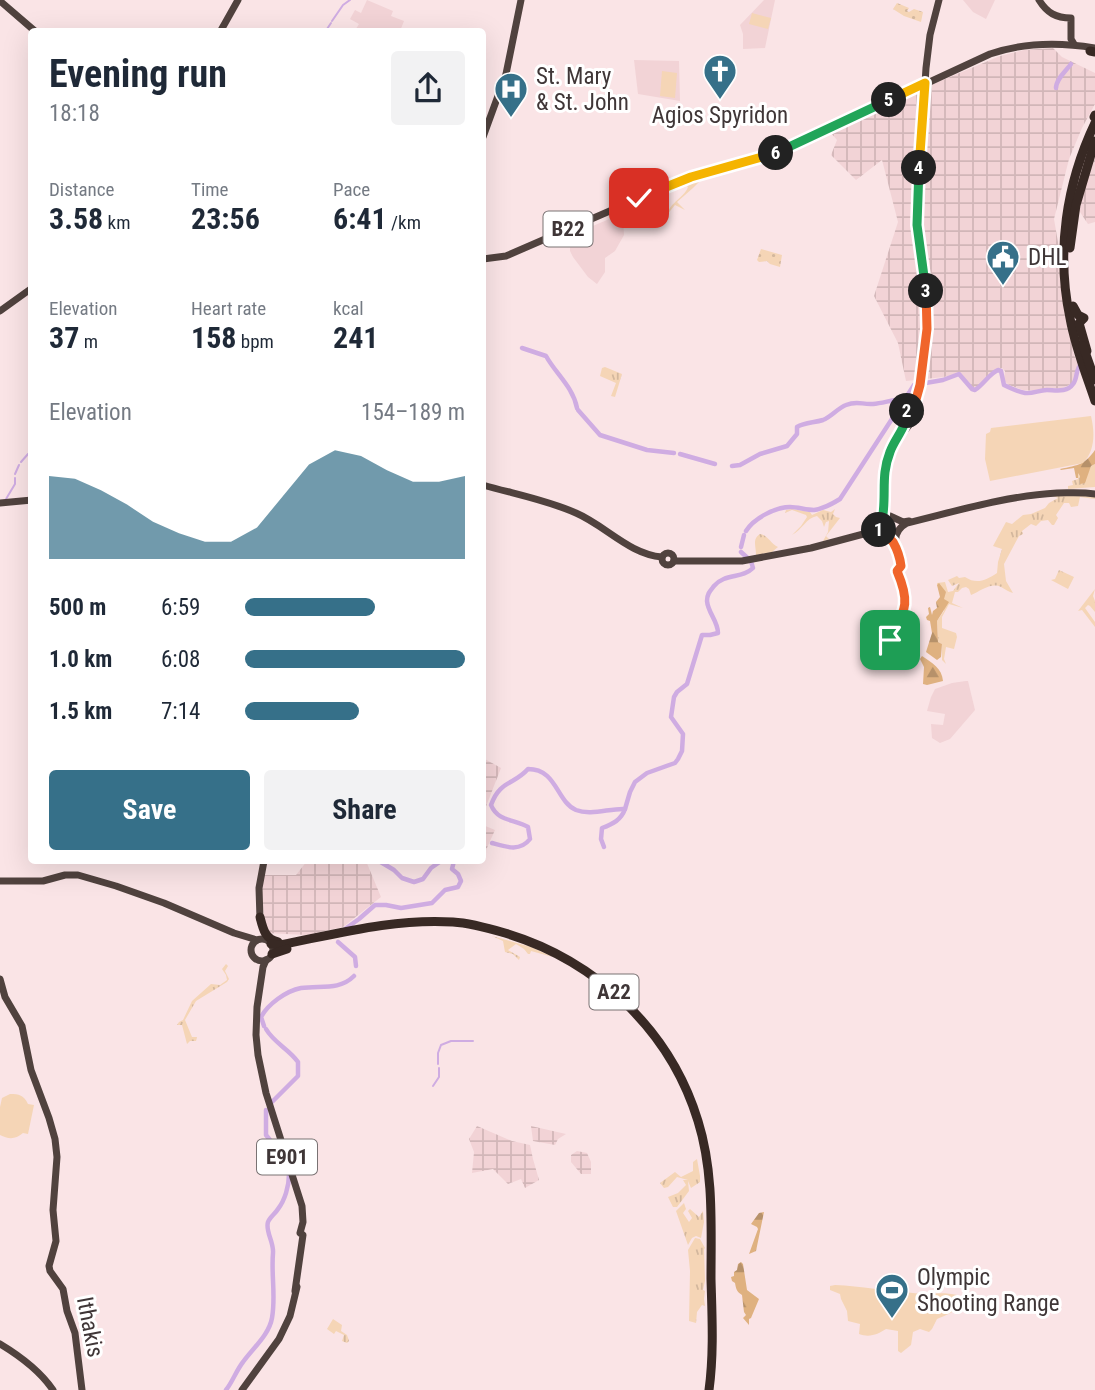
<!DOCTYPE html>
<html lang="en">
<head>
<meta charset="utf-8">
<style>
  body { margin:0; font-family:"Roboto Condensed",sans-serif; background:#f2f2f3; color:#1f2937; height:100vh; display:flex; flex-direction:column; font-size:26px; white-space:nowrap }
  * { box-sizing:border-box; margin:0 }
  p { font-size:23px; color:#747a83 }
  .icon { flex:none; width:38px; height:38px; fill:none; stroke:currentColor; stroke-width:2; stroke-linecap:round; stroke-linejoin:round }
  .map { position:relative; flex:1; overflow:hidden }
  .sheet { position:absolute; left:28px; top:28px; width:458px; height:836px; display:flex; flex-direction:column; background:#fff; border-radius:7px; box-shadow:0 7px 28px #0002 }
  .sheet>* { flex:none }
  .pin { position:absolute; display:grid; place-items:center; width:60px; height:60px; color:#fff; margin:-30px; border-radius:14px; box-shadow:0 4px 10px #0006 }
  .km { position:absolute; width:35px; height:35px; margin:-18px; border-radius:50%; background:#222; color:#fff; font-size:19px; line-height:35px; text-align:center }
  .round { display:grid; place-items:center; flex:none; width:74px; height:74px; border-radius:7px; background:#f2f2f3 }
  .head { display:flex; align-items:center; justify-content:space-between; height:119px; padding:0 21px }
  h1 { font-size:38px; font-weight:700; line-height:52px }
  .stats { display:grid; grid-template-columns:repeat(3,1fr); gap:10px; height:119px; padding:7px 21px }
  .stats div { display:grid; align-content:center }
  .stats b { font-size:30px; font-weight:700 }
  .stats small { font-size:19px; font-weight:400 }
  .stats p { font-size:19px }
  .chart { height:196px; padding:14px 21px }
  .chart p { display:flex; justify-content:space-between }
  .chart svg { width:100%; height:126px; margin-top:7px; fill:#367089; opacity:.7 }
  .button { display:flex; gap:14px; margin-top:auto; padding:14px 21px }
  .button a { flex:1; height:80px; border-radius:7px; background:#367089; color:#fff; font-size:28px; font-weight:700; line-height:80px; text-align:center }
  .button a+a { background:#f2f2f3; color:#1f2937 }
  ul { padding:0 21px; list-style:none; font-size:23px }
  li { display:grid; grid-template-columns:112px 84px 1fr; align-items:center; height:52px }
  li i { height:18px; border-radius:9px; background:#367089 }
  .map>svg:first-child { display:block }
  .built { fill:#f2d3d6 }
  .industrial { fill:url(#industrial-grid) }
  .grass { fill:url(#grass-tufts) }
  .forest { fill:url(#forest-firs) }
  .park { fill:url(#park-dots) }
  .pitch { fill:#f5d5b6 }
  .lines { fill:none; stroke-linecap:round; stroke-linejoin:round }
  .stream { stroke:#cface2; stroke-width:2 }
  .river { stroke:#cface2; stroke-width:4.5 }
  .major { stroke:#50423e; stroke-width:7 }
  .highway { stroke:#382924; stroke-width:9 }
  .split-1-casing { stroke:#fff; stroke-width:14 }
  .split-2-casing { stroke:#fff; stroke-width:14 }
  .split-3-casing { stroke:#fff; stroke-width:14 }
  .split-4-casing { stroke:#fff; stroke-width:14 }
  .split-5-casing { stroke:#fff; stroke-width:14 }
  .split-6-casing { stroke:#fff; stroke-width:14 }
  .split-7-casing { stroke:#fff; stroke-width:14 }
  .split-1 { stroke:#f0652b; stroke-width:9 }
  .split-2 { stroke:#22a559; stroke-width:9 }
  .split-3 { stroke:#f0652b; stroke-width:9 }
  .split-4 { stroke:#22a559; stroke-width:9 }
  .split-5 { stroke:#f5b400; stroke-width:9 }
  .split-6 { stroke:#22a559; stroke-width:9 }
  .split-7 { stroke:#f5b400; stroke-width:9 }
  .labels { text-anchor:middle; dominant-baseline:central; stroke-width:6; stroke-linejoin:round; paint-order:stroke }
  .shield { fill:#fff; stroke:#797273; stroke-width:2 }
  .shield-label { font-size:21px; font-weight:bold; fill:#3f3637 }
  .poi-label { font-size:23px; fill:#3f3637; stroke:#fff; text-anchor:start }
  .street-label { font-size:23px; fill:#3f3637; stroke:#fff }
</style>
</head>
<body>
<div class="map">
<svg width="1095" height="1390" viewBox="0 0 1095 1390">
  <defs>
    <pattern id="industrial-grid" width="8" height="8" patternUnits="userSpaceOnUse" patternTransform="scale(1.75)"><rect width="8" height="8" fill="#f2d3d6"/><path d="M0 4h8M4 0v8" fill="none" stroke="#d1b6b8"/></pattern>
    <pattern id="grass-tufts" width="24" height="20" patternUnits="userSpaceOnUse" patternTransform="scale(1.75)"><rect width="24" height="20" fill="#f5d5b6"/><path d="M3 7l-1-3M5 7V3M7 7l1-3M15 17l-1-3M17 17v-4M19 17l1-3" fill="none" stroke="#d3b79d"/></pattern>
    <pattern id="forest-firs" width="22" height="20" patternUnits="userSpaceOnUse" patternTransform="scale(1.75)"><rect width="22" height="20" fill="#dfb180"/><path d="M5 1l3.5 6h-7zM16 11l3.5 6h-7z" fill="#b6916a"/></pattern>
    <pattern id="park-dots" width="8" height="8" patternUnits="userSpaceOnUse" patternTransform="scale(1.75)"><rect width="8" height="8" fill="#f5d5b6"/><path d="M2 2h.1M6 6h.1" fill="none" stroke="#d3b79d" stroke-width="1.8" stroke-linecap="round"/></pattern>
  </defs>
  <rect width="100%" height="100%" fill="#fae4e6"/>
  <g class="built">
    <path d="M 367,0 L 393,11 L 391,16 L 404,21 L 400,31 L 354,32 L 359,24 L 350,19 L 355,10 L 361,13 Z"/>
    <path d="M 764,0 L 775,0 L 765,48 L 743,49 L 743,34 L 740,25 Z"/>
    <path d="M 963,0 L 995,0 L 986,19 L 973,12 Z"/>
    <path d="M 634,60 L 679,61 L 680,101 L 638,94 Z"/>
    <path d="M 614,217 L 617,219 L 623,217 L 624,235 L 615,251 L 605,258 L 605,272 L 597,284 L 588,277 L 573,257 L 570,251 L 570,244 L 581,231 Z"/>
    <path d="M 966,681 L 968,681 L 975,710 L 950,739 L 940,743 L 932,738 L 931,724 L 943,725 L 945,714 L 927,711 L 931,697 L 935,689 L 952,683 Z"/>
  </g>
  <g class="industrial">
    <path d="M 1053,48 L 1062,57 L 1095,73 L 1095,104 L 1082,128 L 1069,159 L 1054,219 L 1059,248 L 1060,281 L 1074,355 L 1078,363 L 1073,383 L 1061,389 L 1048,388 L 1036,391 L 1023,390 L 1009,385 L 1004,381 L 1005,371 L 1002,368 L 992,372 L 983,383 L 974,389 L 961,374 L 955,374 L 944,377 L 906,381 L 898,343 L 874,296 L 898,222 L 882,160 L 856,180 L 831,155 L 837,140 L 831,133 L 931,85 L 1000,56 L 1024,50 Z"/>
    <path d="M 1095,146 L 1095,222 L 1088,224 L 1078,209 Z"/>
    <path d="M 483,758 L 501,768 L 485,809 L 483,808 Z"/>
    <path d="M 483,825 L 495,830 L 486,850 L 483,850 Z"/>
    <path d="M 307,861 L 366,861 L 381,897 L 343,927 L 306,935 L 266,933 L 262,898 L 262,875 L 296,875 Z"/>
    <path d="M 477,1126 L 512,1141 L 530,1145 L 533,1159 L 539,1180 L 525,1188 L 521,1179 L 508,1184 L 493,1169 L 472,1173 L 474,1152 L 469,1139 Z"/>
    <path d="M 531,1126 L 566,1134 L 558,1139 L 555,1145 L 533,1141 Z"/>
    <path d="M 577,1151 L 587,1153 L 591,1162 L 591,1174 L 581,1174 L 571,1162 L 571,1155 Z"/>
  </g>
  <g class="grass">
    <path d="M 777,156 L 780,158 L 781,162 L 773,158 L 761,164 L 750,166 L 749,168 L 746,167 L 701,180 L 693,188 L 677,202 L 685,210 L 675,205 L 666,216 C 671,201 684,198 688,187 L 686,185 L 681,185 L 686,183 L 688,185 L 697,179 Z"/>
    <path d="M 605,367 L 622,374 L 615,397 L 611,396 L 616,383 L 600,376 L 602,368 Z"/>
    <path d="M 1095,464 L 1095,487 L 1068,489 L 1068,486 L 1073,485 L 1072,481 L 1078,479 L 1077,471 L 1085,479 L 1091,466 Z"/>
    <path d="M 1073,495 L 1095,497 L 1095,499 L 1080,497 L 1078,506 L 1071,507 L 1069,503 L 1064,503 L 1056,515 L 1058,518 L 1054,525 L 1052,525 L 1048,520 L 1041,521 L 1036,526 L 1031,524 L 1022,531 L 1023,534 L 1019,536 L 1004,564 L 1006,581 L 1013,593 C 1009,592 1005,589 1001,587 C 991,582 981,591 971,595 L 969,589 L 966,587 L 962,588 L 958,592 L 955,592 L 952,603 L 963,608 L 949,604 L 942,617 L 942,628 L 956,633 L 957,637 L 954,649 L 946,647 L 944,659 L 946,664 L 942,660 L 942,644 L 938,642 L 937,621 L 944,611 L 944,599 L 939,584 L 937,585 L 937,583 L 945,582 L 948,592 L 953,591 L 959,583 L 952,586 L 948,580 L 957,576 L 959,578 L 965,577 C 977,585 986,580 997,573 L 998,562 L 1002,549 L 993,546 L 1006,522 L 1012,524 L 1023,515 L 1031,514 L 1045,508 L 1049,503 L 1058,498 L 1053,496 Z"/>
    <path d="M 792,509 L 810,512 L 812,515 L 823,510 L 831,512 L 835,509 L 833,514 L 836,517 L 840,518 L 826,536 L 829,539 L 823,541 L 828,532 L 829,521 L 826,522 L 824,527 L 822,521 L 817,516 C 806,518 802,530 792,535 L 801,526 L 807,517 L 806,515 L 792,510 L 785,513 L 786,510 Z"/>
    <path d="M 760,534 C 768,535 771,544 778,547 L 772,552 L 756,555 C 756,546 752,539 760,534 Z"/>
    <path d="M 1059,570 L 1074,577 L 1068,589 L 1051,580 L 1055,579 Z"/>
    <path d="M 1095,589 L 1093,596 L 1095,601 L 1095,612 L 1090,606 L 1088,605 L 1085,608 L 1095,622 L 1095,627 L 1082,610 L 1078,611 Z"/>
    <path d="M 492,936 L 531,947 L 553,957 L 531,951 L 530,954 L 528,954 L 524,949 L 516,944 L 508,950 L 520,957 L 519,960 L 513,954 L 505,952 L 503,941 Z"/>
    <path d="M 226,964 L 228,966 L 225,971 L 229,979 L 227,982 L 196,1001 L 185,1020 L 192,1037 L 197,1037 L 196,1041 L 190,1041 L 187,1044 L 182,1025 L 177,1025 L 179,1022 L 183,1020 L 192,1001 L 211,984 L 220,985 L 227,980 L 226,975 L 222,969 Z"/>
    <path d="M 697,1159 L 700,1176 L 700,1182 L 691,1188 L 688,1181 L 689,1191 L 677,1207 L 673,1207 L 668,1197 L 678,1193 L 686,1185 L 683,1180 L 688,1180 L 677,1177 L 668,1187 L 664,1188 L 660,1183 L 675,1172 L 681,1177 L 693,1171 L 693,1162 Z"/>
    <path d="M 684,1203 L 686,1209 L 683,1213 L 689,1222 L 692,1218 L 688,1211 L 690,1209 L 699,1217 L 703,1211 L 704,1222 L 701,1238 L 696,1236 L 692,1238 L 688,1245 L 676,1211 Z"/>
    <path d="M 695,1238 L 700,1239 L 705,1248 L 704,1249 L 705,1281 L 703,1290 L 705,1291 L 704,1299 L 705,1306 L 702,1305 L 697,1312 L 696,1323 L 689,1321 L 690,1271 L 688,1250 Z"/>
    <path d="M 333,1319 L 342,1325 L 341,1331 L 347,1335 L 349,1341 L 347,1343 L 342,1341 L 344,1335 L 336,1331 L 334,1334 L 327,1329 Z"/>
  </g>
  <g class="forest">
    <path d="M 1095,450 L 1095,464 L 1091,466 L 1085,483 L 1080,484 L 1080,476 L 1078,473 L 1078,478 L 1076,478 L 1074,468 L 1061,470 L 1060,469 C 1079,465 1084,465 1095,450 Z"/>
    <path d="M 939,583 L 946,592 L 944,599 L 949,602 L 937,621 L 938,642 L 942,644 L 941,657 L 937,660 L 926,652 L 932,633 L 930,621 L 927,620 L 926,617 L 929,614 L 928,608 L 930,607 L 932,615 L 933,611 L 937,608 L 936,602 L 940,597 L 937,585 Z"/>
    <path d="M 922,656 C 932,663 942,668 943,681 L 927,685 L 923,684 L 924,667 L 920,659 Z"/>
    <path d="M 764,1212 L 756,1251 L 749,1254 L 758,1229 L 757,1227 L 751,1224 L 759,1213 Z"/>
    <path d="M 741,1262 L 743,1264 L 747,1290 L 759,1299 L 751,1318 L 749,1319 L 749,1325 L 743,1318 L 746,1315 L 744,1312 L 742,1295 C 737,1292 736,1289 735,1283 L 732,1281 L 731,1277 L 734,1276 L 734,1272 L 737,1270 L 738,1264 Z"/>
  </g>
  <g class="park">
    <path d="M 897,3 L 909,8 L 907,11 L 909,12 L 914,9 L 923,12 L 921,22 L 904,16 L 893,9 Z"/>
    <path d="M 761,249 L 782,255 L 780,267 L 770,264 L 767,261 L 759,262 L 757,260 Z"/>
  </g>
  <g class="pitch">
    <path d="M 752,13 L 771,18 L 768,29 L 749,24 Z"/>
    <path d="M 662,71 L 677,73 L 675,98 L 660,96 Z"/>
    <path d="M 1091,416 C 1095,433 1095,451 1083,463 L 990,481 L 985,459 L 986,434 L 990,432 L 991,428 Z"/>
    <path d="M 10,1094 C 19,1094 24,1095 28,1104 L 34,1105 L 28,1134 L 23,1133 C 15,1140 8,1139 0,1135 L 0,1107 L 2,1098 Z"/>
    <path d="M 835,1285 C 861,1286 887,1291 913,1293 C 927,1295 943,1291 957,1295 C 957,1313 953,1312 937,1319 L 932,1329 L 929,1332 L 920,1329 L 913,1332 L 911,1345 L 901,1353 L 898,1351 L 898,1331 L 886,1329 C 878,1334 870,1338 859,1334 L 860,1324 L 848,1321 L 847,1311 L 841,1299 L 840,1294 L 830,1290 L 830,1286 Z"/>
  </g>
  <g class="lines">
    <g class="stream">
      <path d="M 332,21 L 343,5 L 350,0"/>
      <path d="M 325,32 L 331,23"/>
      <path d="M 31,452 L 32,452"/>
      <path d="M 21,462 L 28,454"/>
      <path d="M 15,474 L 19,465"/>
      <path d="M 6,499 L 15,484 L 15,478"/>
      <path d="M 438,1064 L 438,1053 L 441,1045 L 451,1041 L 473,1041"/>
      <path d="M 433,1086 L 439,1077 L 439,1068"/>
    </g>
    <g class="river">
      <path d="M 1056,88 C 1056,79 1066,71 1071,64"/>
      <path d="M 522,348 L 546,356 C 556,374 573,387 577,408"/>
      <path d="M 578,410 L 600,435 L 647,450 L 674,453"/>
      <path d="M 680,454 L 715,464"/>
      <path d="M 732,466 L 740,465 L 760,454 L 787,446 L 797,434 L 797,427 C 805,422 814,423 823,420 C 831,417 838,408 846,405 C 858,400 862,405 873,404 C 884,403 894,399 905,399"/>
      <path d="M 746,531 C 754,518 776,507 790,507 C 798,507 806,510 814,510 C 823,509 832,504 840,499 L 914,385 L 943,380 L 959,374 L 972,389 L 975,390 C 984,384 989,374 998,370 L 1001,371 L 1004,385 C 1010,388 1018,392 1025,393 C 1033,394 1039,390 1047,390 C 1055,390 1067,393 1073,384 C 1078,378 1075,370 1081,364"/>
      <path d="M 741,547 L 744,535"/>
      <path d="M 492,843 C 506,847 520,852 530,839 L 528,827 C 515,819 498,822 491,805 C 500,780 514,785 528,769 C 557,769 556,801 576,810 C 591,816 610,808 625,809 L 630,792 L 635,782 L 647,773 L 675,763 L 678,759 L 682,751 L 683,734 L 671,717 L 674,697 L 677,692 L 687,684 L 702,635 L 710,635 L 718,633 C 718,621 708,613 707,601 C 707,594 710,591 714,586 C 725,573 742,579 753,568 L 751,561 L 741,552"/>
      <path d="M 604,847 L 601,839 L 602,828 C 613,824 621,820 625,809"/>
      <path d="M 379,861 L 394,870 L 402,878 L 414,882 L 423,879 L 431,868 L 441,861"/>
      <path d="M 345,929 L 359,919 L 375,905 L 386,905 L 401,908 L 432,903 L 445,890 L 458,887 L 461,881 L 458,874 L 452,869 L 454,861"/>
      <path d="M 338,942 L 355,957 L 356,966"/>
      <path d="M 264,1026 L 261,1017 C 268,1004 286,991 301,988 C 320,985 339,991 354,976"/>
      <path d="M 266,1029 C 274,1043 289,1049 298,1062 L 298,1076 L 272,1102"/>
      <path d="M 266,1110 L 266,1135 L 285,1159"/>
      <path d="M 226,1390 C 233,1381 236,1371 243,1362 C 253,1348 269,1335 272,1318 C 276,1296 271,1275 273,1253 C 274,1242 265,1231 268,1222 C 270,1217 275,1214 278,1209 C 285,1200 289,1186 289,1174"/>
    </g>
    <g class="major">
      <path d="M 1039,0 C 1047,13 1056,18 1071,18 L 1071,39 L 1074,44"/>
      <path d="M 0,1 L 36,32"/>
      <path d="M 220,32 L 238,0"/>
      <path d="M 483,137 L 506,74 L 521,0"/>
      <path d="M 921,165 L 927,176"/>
      <path d="M 483,259 L 506,256 L 679,181 L 783,150 L 990,54 C 1025,42 1059,42 1095,48"/>
      <path d="M 0,311 L 32,288"/>
      <path d="M 906,429 L 913,420 L 918,418 L 920,414 L 918,409 L 910,408"/>
      <path d="M 483,485 C 514,494 547,500 576,513 C 606,526 629,554 662,557"/>
      <path d="M 0,503 L 32,500"/>
      <path d="M 890,516 L 903,522 L 909,521"/>
      <path d="M 896,545 C 894,535 898,528 907,523 C 957,511 1005,496 1057,493 C 1070,493 1082,492 1095,494"/>
      <circle cx="668" cy="559" r="6"/>
      <path d="M 900,560 L 892,541 L 881,534 L 879,528 L 883,513 L 884,475 L 891,450 L 906,423 L 907,412 L 915,403 L 918,394 L 928,317 L 927,297 L 918,234 L 917,205 L 926,68 L 930,35 L 939,0"/>
      <path d="M 674,561 L 742,561 L 811,548 L 871,532 L 881,534"/>
      <path d="M 890,640 C 905,610 911,604 897,571 L 900,566 L 899,556"/>
      <path d="M 0,881 L 43,881 L 65,875 L 78,875 L 116,886 L 164,903 L 234,933 L 257,940"/>
      <path d="M 260,919 L 259,888 L 264,861"/>
      <circle cx="262" cy="950" r="11"/>
      <path d="M 266,960 L 263,967 L 257,1007 L 256,1035 L 258,1055 L 266,1093 L 302,1206 L 303,1222 L 300,1233 L 303,1235 L 295,1291"/>
      <path d="M 0,979 L 5,997 L 22,1026 L 31,1070 L 49,1118 L 55,1139 L 57,1157 L 53,1210 L 56,1241 L 49,1266 L 50,1271 L 63,1289 L 67,1311 L 75,1333 L 82,1390"/>
      <path d="M 0,1344 C 20,1356 40,1371 53,1390"/>
      <path d="M 242,1390 L 279,1339 L 290,1316 L 297,1287"/>
    </g>
    <g class="highway">
      <path d="M 1090,51 L 1095,52"/>
      <path d="M 1094,117 L 1095,115"/>
      <path d="M 1095,123 C 1066,184 1056,252 1070,318 C 1075,347 1086,374 1095,401"/>
      <path d="M 1070,248 L 1076,205 L 1095,141"/>
      <path d="M 1073,306 L 1078,315 L 1084,318 L 1079,323 L 1087,351"/>
      <path d="M 1083,346 L 1095,380"/>
      <path d="M 260,917 C 263,929 265,939 278,942"/>
      <path d="M 271,944 L 280,945 C 336,934 395,918 453,922 C 470,923 488,928 505,933 C 595,960 670,1029 698,1121 C 714,1172 711,1226 711,1279 C 712,1316 714,1353 709,1390"/>
      <path d="M 272,954 L 287,949"/>
    </g>
  </g>
  <g class="lines">
    <defs>
      <path id="split-1" d="M 879,530 C 883,535 889,537 893,542 C 897,549 900,558 901,566 L 897,571 C 911,604 905,610 890,640"/>
      <path id="split-2" d="M 879,530 C 879,523 882,520 883,514 C 886,491 881,475 890,452 C 895,438 907,427 907,411"/>
      <path id="split-3" d="M 907,411 L 915,403 L 920,385 L 927,329 L 926,291"/>
      <path id="split-4" d="M 919,168 L 917,225 L 926,291"/>
      <path id="split-5" d="M 889,100 L 925,83 L 919,168"/>
      <path id="split-6" d="M 776,153 L 889,100"/>
      <path id="split-7" d="M 639,198 L 691,177 L 776,153"/>
    </defs>
    <use href="#split-1" class="split-1-casing"/>
    <use href="#split-2" class="split-2-casing"/>
    <use href="#split-3" class="split-3-casing"/>
    <use href="#split-4" class="split-4-casing"/>
    <use href="#split-5" class="split-5-casing"/>
    <use href="#split-6" class="split-6-casing"/>
    <use href="#split-7" class="split-7-casing"/>
    <use href="#split-1" class="split-1"/>
    <use href="#split-2" class="split-2"/>
    <use href="#split-3" class="split-3"/>
    <use href="#split-4" class="split-4"/>
    <use href="#split-5" class="split-5"/>
    <use href="#split-6" class="split-6"/>
    <use href="#split-7" class="split-7"/>
  </g>
  <defs>
    <symbol id="church-pin" viewBox="-11 -11 22 30"><path d="M0 17L-7.5 6A9.5 9.5 0 1 1 7.5 6Z" fill="#367089" stroke="#fff"/><path d="M-1.2-6h2.4v3.5h3.3v2.4h-3.3V6h-2.4V-.1h-3.3v-2.4h3.3Z" fill="#fff"/></symbol>
    <symbol id="hospital-pin" viewBox="-11 -11 22 30"><path d="M0 17L-7.5 6A9.5 9.5 0 1 1 7.5 6Z" fill="#367089" stroke="#fff"/><path d="M-5-5h3v3.5h4V-5h3V5h-3V1.5h-4V5h-3Z" fill="#fff"/></symbol>
    <symbol id="civic-pin" viewBox="-11 -11 22 30"><path d="M0 17L-7.5 6A9.5 9.5 0 1 1 7.5 6Z" fill="#367089" stroke="#fff"/><path d="M-.6-6.5H3V-4.5H.6V-3L4-1V1h2V6H-6V1h2V-1L-.6-3ZM-1.2 2.5V6h2.4V2.5Z" fill="#fff"/></symbol>
    <symbol id="stadium-pin" viewBox="-11 -11 22 30"><path d="M0 17L-7.5 6A9.5 9.5 0 1 1 7.5 6Z" fill="#367089" stroke="#fff"/><path d="M0-5a6.5 5 0 1 0 0 10a6.5 5 0 1 0 0-10ZM-3.5-1.8h7v3.6h-7Z" fill="#fff"/></symbol>
  </defs>
  <g fill-rule="evenodd">
    <use href="#church-pin" x="701" y="52" width="38" height="52"/>
    <use href="#hospital-pin" x="492" y="70" width="38" height="52"/>
    <use href="#civic-pin" x="984" y="238" width="38" height="52"/>
    <use href="#stadium-pin" x="873" y="1271" width="38" height="52"/>
  </g>
  <g class="labels">
    <g class="shield">
      <rect x="543.5" y="211.5" width="49" height="35" rx="5"/>
      <rect x="589.5" y="974.5" width="49" height="35" rx="5"/>
      <rect x="257" y="1139.5" width="60" height="35" rx="5"/>
    </g>
    <g class="shield-label">
      <text x="568" y="229">B22</text>
      <text x="614" y="992">A22</text>
      <text x="287" y="1157">E901</text>
    </g>
    <g class="poi-label">
      <text x="536" y="76">St. Mary<tspan x="536" dy="26">&amp; St. John</tspan></text>
      <text x="720" y="115" text-anchor="middle">Agios Spyridon</text>
      <text x="1028" y="257">DHL</text>
      <text x="917" y="1277">Olympic<tspan x="917" dy="26">Shooting Range</tspan></text>
    </g>
    <g class="street-label">
      <text transform="translate(90 1327) rotate(79)">Ithakis</text>
    </g>
  </g>
</svg>
<div class="pin" style="left:890px;top:640px;background:#1e9e55"><svg class="icon" aria-label="arrive" viewBox="0 0 24 24"><path d="M6 21V4h12l-3 4 3 4H6"/></svg></div>
<div class="pin" style="left:639px;top:198px;background:#d93025"><svg class="icon" aria-label="check" viewBox="0 0 24 24"><path d="M5 12l5 5 9-10"/></svg></div>
<b class="km" style="left:879px;top:530px">1</b>
<b class="km" style="left:907px;top:411px">2</b>
<b class="km" style="left:926px;top:291px">3</b>
<b class="km" style="left:919px;top:168px">4</b>
<b class="km" style="left:889px;top:100px">5</b>
<b class="km" style="left:776px;top:153px">6</b>
<section class="sheet">
<div class="head"><div><h1>Evening run</h1><p>18:18</p></div><a class="round"><svg class="icon" aria-label="share" viewBox="0 0 24 24"><path d="M12 15V3M7 8l5-5 5 5M5 13v7h14v-7"/></svg></a></div>
<div class="stats">
<div><p>Distance</p><b>3.58<small> km</small></b></div>
<div><p>Time</p><b>23:56</b></div>
<div><p>Pace</p><b>6:41<small> /km</small></b></div>
</div>
<div class="stats">
<div><p>Elevation</p><b>37<small> m</small></b></div>
<div><p>Heart rate</p><b>158<small> bpm</small></b></div>
<div><p>kcal</p><b>241</b></div>
</div>
<div class="chart"><p><span>Elevation</span>154–189 m</p>
<svg viewBox="0 0 160 44" preserveAspectRatio="none"><path d="M0 44V15L10 16L20 20L30 25L40 31L50 35L60 38L70 38L80 33L90 22L100 11L110 6L120 8L130 13L140 17L150 17L160 15V44z"/></svg>
</div>
<ul>
<li><b>500 m</b>6:59<i style="width:59%"></i></li>
<li><b>1.0 km</b>6:08<i style="width:100%"></i></li>
<li><b>1.5 km</b>7:14<i style="width:52%"></i></li>
</ul>
<div class="button"><a>Save</a><a>Share</a></div>
</section>
</div>
</body>
</html>
